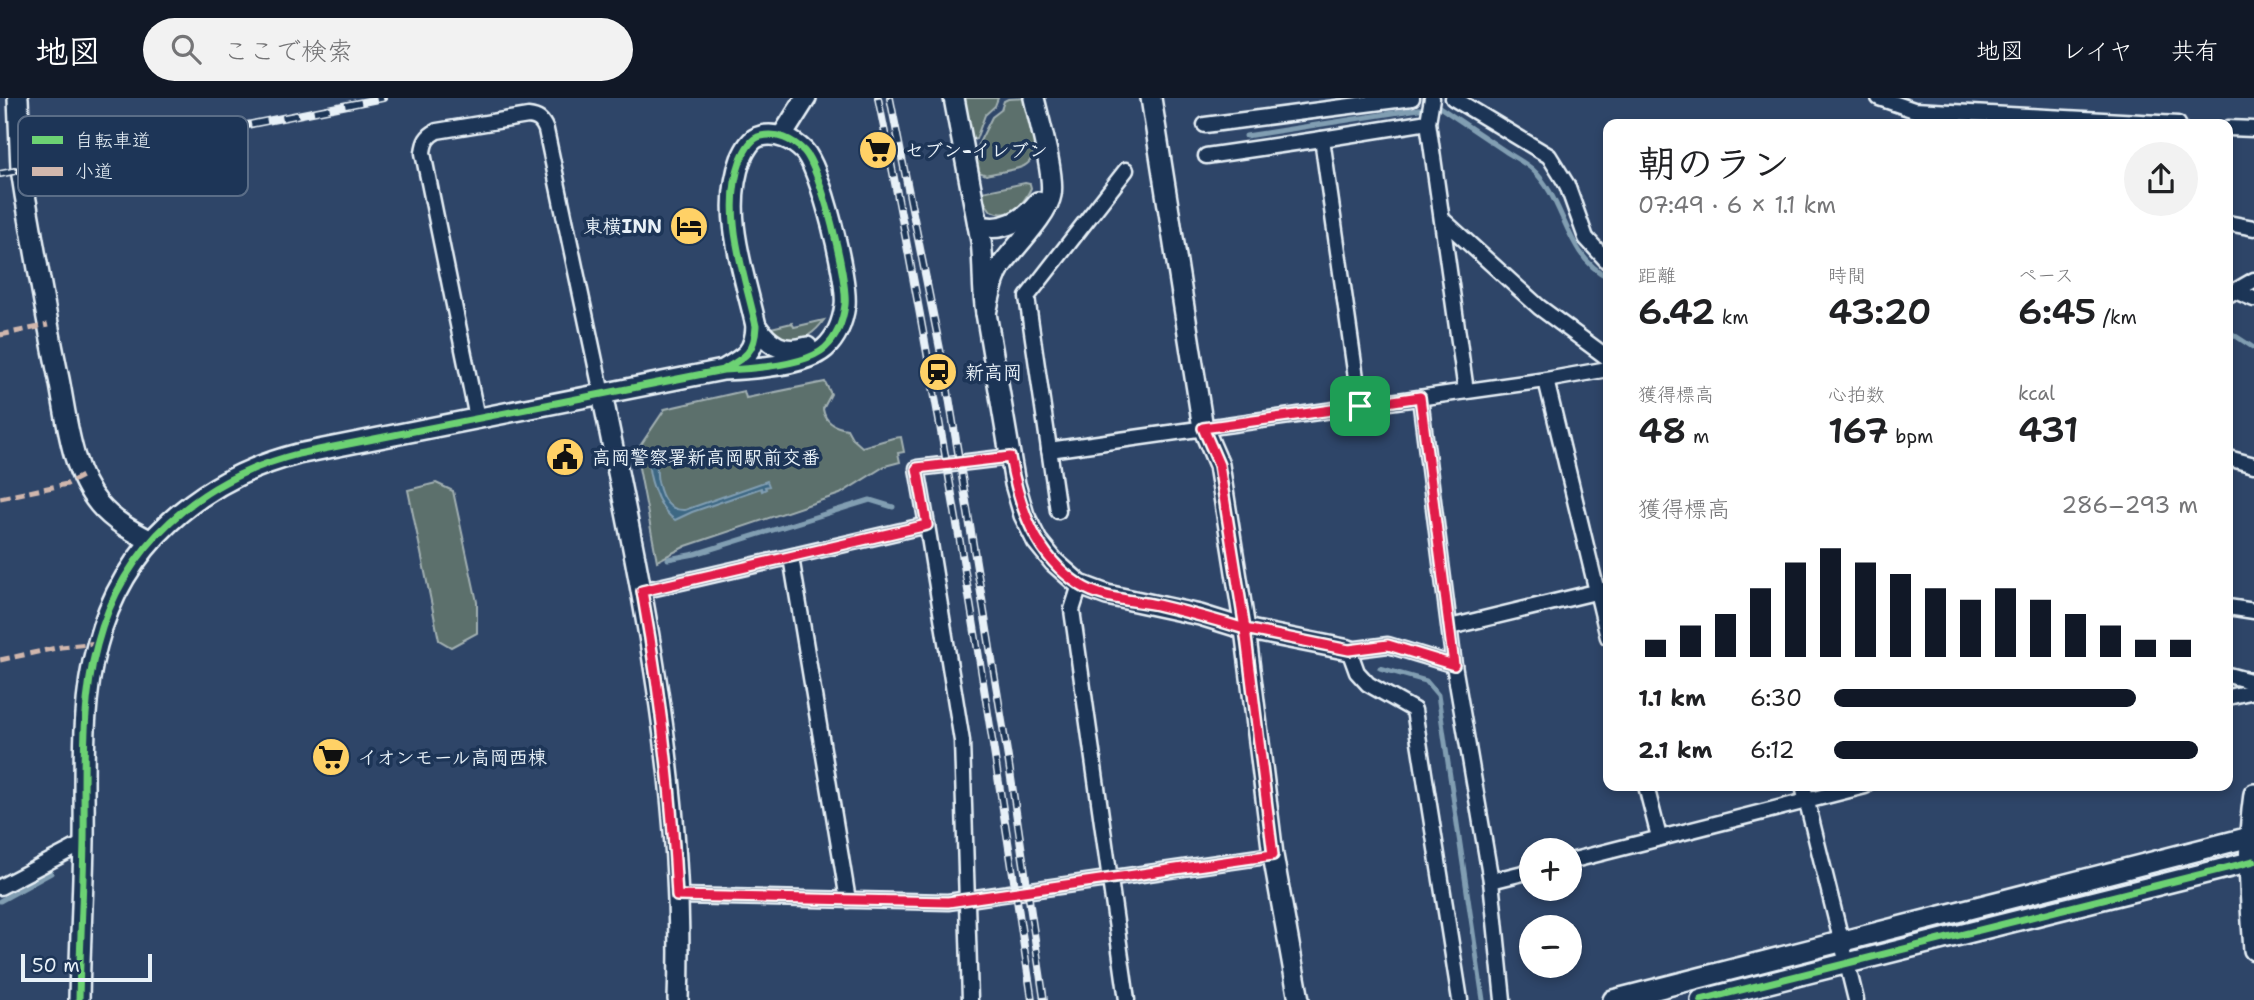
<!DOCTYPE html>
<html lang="ja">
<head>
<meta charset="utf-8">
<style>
  body { margin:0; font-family:"Shantell Sans","Klee One",sans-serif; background:#f2f2f2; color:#202124; height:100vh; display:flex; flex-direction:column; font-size:26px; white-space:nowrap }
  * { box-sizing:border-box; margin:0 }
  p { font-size:23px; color:#757577 }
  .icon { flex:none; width:38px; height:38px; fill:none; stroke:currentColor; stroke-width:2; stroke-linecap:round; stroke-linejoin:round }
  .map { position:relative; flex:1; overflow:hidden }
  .details { position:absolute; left:1603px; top:21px; width:630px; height:672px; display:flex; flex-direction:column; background:#fff; border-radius:14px; box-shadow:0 4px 10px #0003 }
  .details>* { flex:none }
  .buttons { position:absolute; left:1519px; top:740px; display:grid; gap:14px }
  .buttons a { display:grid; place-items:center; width:63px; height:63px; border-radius:50%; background:#fff; box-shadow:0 4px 10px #0003; font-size:35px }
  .scale { position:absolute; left:21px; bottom:18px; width:131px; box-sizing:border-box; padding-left:7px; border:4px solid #e8f1f8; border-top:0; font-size:19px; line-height:24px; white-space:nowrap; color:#e8f1f8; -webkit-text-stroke:5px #1d3557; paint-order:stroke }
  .pin { position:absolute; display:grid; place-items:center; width:60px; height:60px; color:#fff; margin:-30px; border-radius:14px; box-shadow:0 4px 10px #0006 }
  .round { display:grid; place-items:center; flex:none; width:74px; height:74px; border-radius:37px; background:#f2f2f2 }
  .head { display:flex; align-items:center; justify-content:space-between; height:119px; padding:0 35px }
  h1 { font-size:38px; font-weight:600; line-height:52px }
  .stats { display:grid; grid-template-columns:repeat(3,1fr); gap:10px; height:119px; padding:7px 35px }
  .stats div { display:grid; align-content:center }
  .stats b { font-size:35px; font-weight:600 }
  .stats small { font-size:19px; font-weight:400 }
  .stats p { font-size:19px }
  .chart { height:196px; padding:14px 35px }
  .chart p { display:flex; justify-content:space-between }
  .chart svg { width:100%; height:126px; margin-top:7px; stroke:#111827; stroke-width:6 }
  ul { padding:0 35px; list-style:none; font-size:23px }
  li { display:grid; grid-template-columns:112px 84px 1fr; align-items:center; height:52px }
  li i { height:18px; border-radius:9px; background:#111827 }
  header { display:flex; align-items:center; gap:42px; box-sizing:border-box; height:98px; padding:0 35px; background:#111827; color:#fff }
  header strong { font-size:33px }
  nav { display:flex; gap:38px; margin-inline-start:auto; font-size:24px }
  .search { width:490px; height:63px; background:#f2f2f2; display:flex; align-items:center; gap:18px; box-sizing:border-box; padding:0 24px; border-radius:38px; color:#757577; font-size:26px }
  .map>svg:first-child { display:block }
  .green { fill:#5b706c; stroke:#a2b0b2; stroke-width:2 }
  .water { fill:#3d6784; stroke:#819eb2; stroke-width:2 }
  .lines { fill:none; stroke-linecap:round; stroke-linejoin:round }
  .stream { stroke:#819eb2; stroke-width:5 }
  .street-casing { stroke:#e8f1f8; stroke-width:19 }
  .secondary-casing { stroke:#e8f1f8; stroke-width:24 }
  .street { stroke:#1d3557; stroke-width:14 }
  .secondary { stroke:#1d3557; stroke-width:19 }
  .rail-casing { stroke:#e8f1f8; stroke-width:8 }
  .rail { stroke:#1d3557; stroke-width:5; stroke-dasharray:16; stroke-linecap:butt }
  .quiet { stroke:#d1b7ad; stroke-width:5; stroke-dasharray:10 5; stroke-linecap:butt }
  .cycleway-casing { stroke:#1d3557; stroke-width:11 }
  .cycleway { stroke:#6cd273; stroke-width:7 }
  .route-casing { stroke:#fff; stroke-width:14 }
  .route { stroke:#e11d48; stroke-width:9 }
  .labels { text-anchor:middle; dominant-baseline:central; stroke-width:7; stroke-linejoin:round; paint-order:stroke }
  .poi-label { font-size:19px; font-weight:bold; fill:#e8f1f8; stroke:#1d3557; text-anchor:start }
  .key { fill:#1d3557; stroke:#5a6d87; stroke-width:2 }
  .key-label { font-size:19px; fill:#e8f1f8 }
</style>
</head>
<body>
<header>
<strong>地図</strong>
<div class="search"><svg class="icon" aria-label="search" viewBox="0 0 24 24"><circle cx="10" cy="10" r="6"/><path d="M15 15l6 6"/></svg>ここで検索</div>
<nav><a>地図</a><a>レイヤ</a><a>共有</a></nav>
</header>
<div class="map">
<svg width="2254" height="902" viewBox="0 0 2254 902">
  <rect width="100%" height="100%" fill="#2e4568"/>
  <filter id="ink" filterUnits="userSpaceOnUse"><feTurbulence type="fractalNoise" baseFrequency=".0143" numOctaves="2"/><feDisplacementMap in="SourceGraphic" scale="14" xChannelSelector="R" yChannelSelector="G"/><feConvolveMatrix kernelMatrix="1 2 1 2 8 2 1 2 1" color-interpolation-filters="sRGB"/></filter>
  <g filter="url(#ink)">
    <g class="green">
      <path d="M 966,0 L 998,0 L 995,8 L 985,17 L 976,41 L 969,42 L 963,3 Z"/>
      <path d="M 1027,0 C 1030,18 1045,57 1024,68 C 1013,73 998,74 986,77 L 977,73 L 974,69 L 979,45 L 992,19 L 1001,12 L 1004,3 L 1008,1 Z"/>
      <path d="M 1025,85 L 1030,86 L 1031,90 C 1023,107 1011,122 991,113 L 981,99 L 982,94 Z"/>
      <path d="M 824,222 C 810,242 793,247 772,235 L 771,230 L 792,225 L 794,229 Z"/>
      <path d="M 825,284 L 831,296 L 823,311 C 825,324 834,329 847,331 L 852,340 L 862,349 L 893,340 L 901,339 L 904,354 L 898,355 L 900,364 L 885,368 L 840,396 L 686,448 L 657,463 L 636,354 L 665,311 L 744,293 L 746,300 Z"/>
      <path d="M 436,385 L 453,393 L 477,504 L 477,535 L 451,549 L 439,542 L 408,392 Z"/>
    </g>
    <path class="water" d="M 654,350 L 658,354 C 654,374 658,414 685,412 L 767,383 L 769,388 L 765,389 L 766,391 L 762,393 L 761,390 L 692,414 L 675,422 C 658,411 643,371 651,351 Z"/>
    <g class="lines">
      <g class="stream">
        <path d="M 1246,38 L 1438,8 C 1460,23 1483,38 1505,53 C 1514,59 1524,64 1532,71 C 1566,102 1564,157 1608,179"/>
        <path d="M 2228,233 L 2254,250"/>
        <path d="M 668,461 L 695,456 L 870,402 L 893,409"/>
        <path d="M 1380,570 L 1426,583 L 1438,597 L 1483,902"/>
        <path d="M 0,803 L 51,775"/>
      </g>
      <defs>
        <g id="street">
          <path d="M 1432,0 L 1428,24 L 1466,293"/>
          <path d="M 1453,0 L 1549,58 L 1567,87 L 1586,140 L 1608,164"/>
          <path d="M 1879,0 L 1914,12 L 2178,26"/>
          <path d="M 1205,27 L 1412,0"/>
          <path d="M 2228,30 L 2254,31"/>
          <path d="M 1206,58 L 1322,41"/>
          <path d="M 1442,121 L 1539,209 L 1608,260"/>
          <path d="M 2228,125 L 2254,130"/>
          <path d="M 2235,193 L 2254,201"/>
          <path d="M 2228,197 L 2254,182"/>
          <path d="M 1546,282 L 1608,539"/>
          <path d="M 1420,300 L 1454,567 L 1491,783 L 1503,902"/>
          <path d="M 1360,308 L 1322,41 L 1428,24"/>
          <path d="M 477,320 L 423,55 C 424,44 427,38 437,33 L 528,18 C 538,19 542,22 546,32 L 602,296"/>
          <path d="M 1049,352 L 1546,282 L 1608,271"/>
          <path d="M 2228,360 L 2254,367"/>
          <path d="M 1058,413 L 1027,199 L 1126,72"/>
          <path d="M 927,427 L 917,370 L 1010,359"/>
          <path d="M 791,459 L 848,802"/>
          <path d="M 1080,487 L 1072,512 L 1127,902"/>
          <path d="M 642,493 L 927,427 L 962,643 L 970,902"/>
          <path d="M 2228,509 L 2254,513"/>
          <path d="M 1450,529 L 1608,491"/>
          <path d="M 1454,567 L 1388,547 L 1349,552 L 1357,574 L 1368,586 L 1414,612 L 1460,902"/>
          <path d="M 2228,577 L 2254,584"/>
          <path d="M 2228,599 L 2254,593"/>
          <path d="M 1646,688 L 1659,739"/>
          <path d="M 1803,688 L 1856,902"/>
          <path d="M 1570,763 L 1865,688"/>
          <path d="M 1491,783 L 1531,773"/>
          <path d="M 0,789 L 84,745"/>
          <path d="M 677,798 L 948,804 L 1273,757"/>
        </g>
        <g id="secondary">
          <path d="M 18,0 L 21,71 L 25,97 C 36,158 46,220 59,281 C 67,322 71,373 99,406 C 113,423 132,433 151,443"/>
          <path d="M 954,0 L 981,143 C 984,167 982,191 986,215 C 990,199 992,182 1001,168 C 1013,151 1048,116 1051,97 C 1055,77 1039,22 1034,0"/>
          <path d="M 1151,0 L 1203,330 L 1219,367 L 1245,531 L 1273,757 L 1299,902"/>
          <path d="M 782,38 L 806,0"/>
          <path d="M 978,127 C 1002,135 1024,122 1038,104"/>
          <path d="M 986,215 L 1015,386 L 1024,417 L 1037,443 L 1054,464 L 1080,487 L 1107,497 L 1200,517 L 1245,531 L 1349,552"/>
          <path d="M 756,228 C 770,248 784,256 807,249"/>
          <path d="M 602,296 C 643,496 686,697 678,902"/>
          <path d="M 2254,696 C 2246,752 2250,796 2254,852"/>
          <path d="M 79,902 C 80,849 83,796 84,743 C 85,679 80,609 97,547 C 123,447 200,381 298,356 L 723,272 C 750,271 805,268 825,250 C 837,239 843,222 845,207 C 848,182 821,71 804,53 C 793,42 777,34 761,38 C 751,40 745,52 741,61 C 721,115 744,174 756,228 C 755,255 744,260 723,272"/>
          <path d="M 1613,902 L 2254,738"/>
          <path d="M 1701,902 L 2254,763"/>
        </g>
      </defs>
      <use href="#street" class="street-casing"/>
      <use href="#secondary" class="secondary-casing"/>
      <use href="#street" class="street"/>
      <use href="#secondary" class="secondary"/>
      <defs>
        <g id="rail">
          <path d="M 878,0 C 939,299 987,600 1032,902"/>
          <path d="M 890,0 L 946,281 L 1008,660 L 1044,902"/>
          <path d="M 0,76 L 383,0"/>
        </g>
      </defs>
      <use href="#rail" class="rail-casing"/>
      <use href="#rail" class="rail"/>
      <g class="quiet">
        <path d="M 0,237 L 48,227"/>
        <path d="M 0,400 L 67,386 L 82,378"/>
        <path d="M 0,562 L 61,549 L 97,545"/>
      </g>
      <defs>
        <g id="cycleway">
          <path d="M 79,902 C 80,849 83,796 84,743 C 85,679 80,609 97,547 C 123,447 200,381 298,356 L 723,272 C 750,271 805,268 825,250 C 837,239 843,222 845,207 C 848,182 821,71 804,53 C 793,42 777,34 761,38 C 751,40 745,52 741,61 C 721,115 744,174 756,228 C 755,255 744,260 723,272"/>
          <path d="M 1701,902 L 2254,763"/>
        </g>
      </defs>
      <use href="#cycleway" class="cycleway-casing"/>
      <use href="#cycleway" class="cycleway"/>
    </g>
  </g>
  <g class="lines" filter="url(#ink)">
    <defs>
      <path id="route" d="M 1360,308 L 1203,330 L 1219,367 L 1245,531 C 1216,522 1187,514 1157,507 C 1132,502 1101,501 1080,487 C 1035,458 1019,408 1010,359 L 917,370 L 927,427 L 642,493 C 660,594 672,696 677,798 L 948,804 L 1273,757 L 1245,531 L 1349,552 L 1388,547 L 1454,567 L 1420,299 L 1360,308"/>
    </defs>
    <use href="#route" class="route-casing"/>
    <use href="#route" class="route"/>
  </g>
  <defs>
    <symbol id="supermarket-disc" viewBox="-11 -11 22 22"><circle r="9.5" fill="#ffd166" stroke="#1d3557"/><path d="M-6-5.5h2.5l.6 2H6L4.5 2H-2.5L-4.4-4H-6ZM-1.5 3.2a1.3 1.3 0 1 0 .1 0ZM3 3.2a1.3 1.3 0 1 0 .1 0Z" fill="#111"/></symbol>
    <symbol id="hotel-disc" viewBox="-11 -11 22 22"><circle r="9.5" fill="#ffd166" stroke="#1d3557"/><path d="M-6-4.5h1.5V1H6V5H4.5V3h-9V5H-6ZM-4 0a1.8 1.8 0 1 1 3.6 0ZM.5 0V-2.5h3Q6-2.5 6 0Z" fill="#111"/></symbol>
    <symbol id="station-disc" viewBox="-11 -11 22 22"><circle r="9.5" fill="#ffd166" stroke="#1d3557"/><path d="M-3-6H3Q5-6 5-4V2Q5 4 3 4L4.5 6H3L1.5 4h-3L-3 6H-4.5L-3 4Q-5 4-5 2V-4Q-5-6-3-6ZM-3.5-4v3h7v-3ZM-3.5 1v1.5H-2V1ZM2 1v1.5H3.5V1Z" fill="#111"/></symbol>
    <symbol id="civic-disc" viewBox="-11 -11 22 22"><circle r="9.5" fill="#ffd166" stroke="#1d3557"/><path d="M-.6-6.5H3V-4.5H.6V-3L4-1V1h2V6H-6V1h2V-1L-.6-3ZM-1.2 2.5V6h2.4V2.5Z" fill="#111"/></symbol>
  </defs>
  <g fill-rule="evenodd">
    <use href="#supermarket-disc" x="856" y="30" width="44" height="44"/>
    <use href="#hotel-disc" x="667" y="106" width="44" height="44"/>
    <use href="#station-disc" x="916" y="252" width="44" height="44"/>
    <use href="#civic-disc" x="543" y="337" width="44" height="44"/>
    <use href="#supermarket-disc" x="309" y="637" width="44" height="44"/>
  </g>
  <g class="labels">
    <g class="poi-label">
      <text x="905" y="52">セブン-イレブン</text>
      <text x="662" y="128" text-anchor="end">東横INN</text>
      <text x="965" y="274">新高岡</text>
      <text x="592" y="359">高岡警察署新高岡駅前交番</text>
      <text x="358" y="659">イオンモール高岡西棟</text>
    </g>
  </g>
  <rect x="18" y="18" width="230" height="80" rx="10" class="key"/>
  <rect x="32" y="38" width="31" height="8" fill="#6cd273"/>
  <rect x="32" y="69" width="31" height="9" fill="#d1b7ad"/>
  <g class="key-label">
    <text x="75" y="49">自転車道</text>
    <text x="75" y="80">小道</text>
  </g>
</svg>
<div class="buttons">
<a>+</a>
<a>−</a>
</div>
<div class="scale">50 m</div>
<div class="pin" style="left:1360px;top:308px;background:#1e9e55"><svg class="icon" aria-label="arrive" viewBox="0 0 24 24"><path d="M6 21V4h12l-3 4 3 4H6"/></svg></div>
<section class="details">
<div class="head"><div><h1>朝のラン</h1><p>07:49 · 6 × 1.1 km</p></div><a class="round"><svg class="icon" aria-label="share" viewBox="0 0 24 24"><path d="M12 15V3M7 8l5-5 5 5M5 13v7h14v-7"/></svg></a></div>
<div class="stats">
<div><p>距離</p><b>6.42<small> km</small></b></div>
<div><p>時間</p><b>43:20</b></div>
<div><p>ペース</p><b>6:45<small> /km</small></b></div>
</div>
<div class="stats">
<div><p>獲得標高</p><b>48<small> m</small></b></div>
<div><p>心拍数</p><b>167<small> bpm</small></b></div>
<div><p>kcal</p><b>431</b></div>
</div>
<div class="chart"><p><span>獲得標高</span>286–293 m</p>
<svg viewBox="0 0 160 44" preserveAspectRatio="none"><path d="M5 44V38M15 44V33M25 44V29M35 44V20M45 44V11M55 44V6M65 44V11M75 44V15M85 44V20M95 44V24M105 44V20M115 44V24M125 44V29M135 44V33M145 44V38M155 44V38"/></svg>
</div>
<ul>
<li><b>1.1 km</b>6:30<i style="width:83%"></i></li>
<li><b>2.1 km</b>6:12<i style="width:100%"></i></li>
</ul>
</section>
</div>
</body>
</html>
